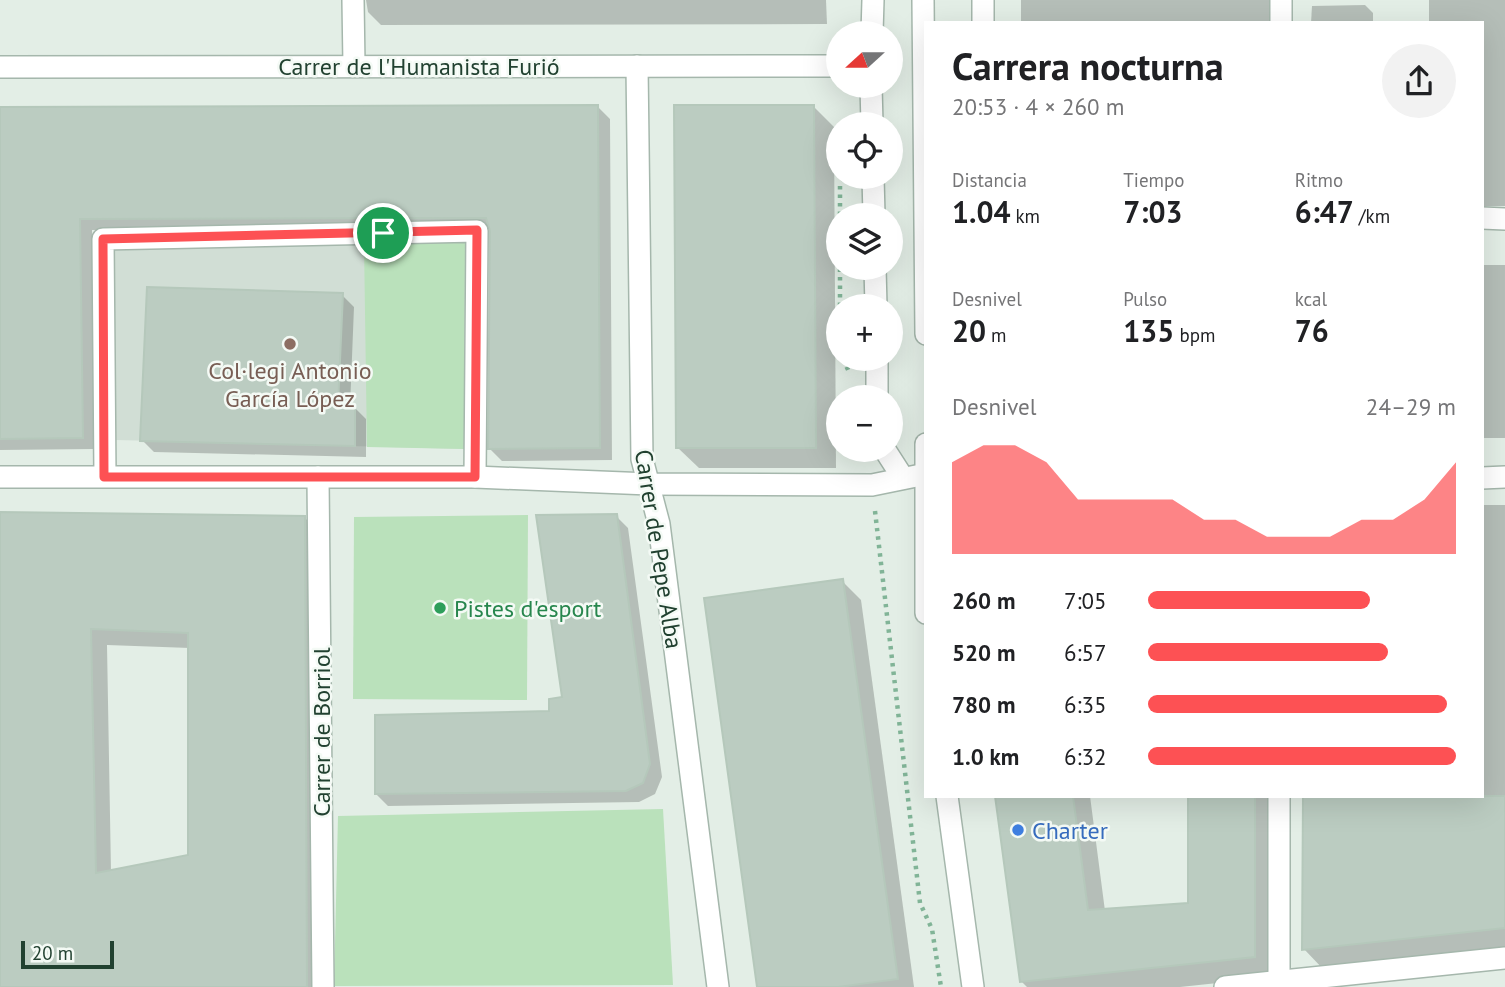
<!DOCTYPE html>
<html lang="es">
<head>
<meta charset="utf-8">
<style>
  body { margin:0; font-family:"PT Sans",sans-serif; background:#f2f2f2; color:#202124; height:100vh; display:flex; flex-direction:column; font-size:26px; white-space:nowrap }
  * { box-sizing:border-box; margin:0 }
  p { font-size:23px; color:#757577 }
  .icon { flex:none; width:38px; height:38px; fill:none; stroke:currentColor; stroke-width:2; stroke-linecap:round; stroke-linejoin:round }
  .map { position:relative; flex:1; overflow:hidden }
  .sheet { position:absolute; left:924px; top:21px; width:560px; height:777px; display:flex; flex-direction:column; background:#fff; border-radius:0px; box-shadow:0 7px 28px #0002 }
  .sheet>* { flex:none }
  .needle { width:46px; rotate:249deg }
  .buttons { position:absolute; left:826px; top:21px; display:grid; gap:14px }
  .buttons a { display:grid; place-items:center; width:77px; height:77px; border-radius:50%; background:#fff; box-shadow:0 7px 28px #0002; font-size:35px }
  .scale { position:absolute; left:21px; bottom:18px; width:93px; box-sizing:border-box; padding-left:7px; border:4px solid #214130; border-top:0; font-size:19px; line-height:24px; white-space:nowrap; color:#214130; -webkit-text-stroke:5px #f4faf5; paint-order:stroke }
  .pin { position:absolute; display:grid; place-items:center; width:60px; height:60px; color:#fff; margin:-30px; border:4px solid #fff; border-radius:50%; box-shadow:0 2px 7px #0007 }
  .round { display:grid; place-items:center; flex:none; width:74px; height:74px; border-radius:37px; background:#f2f2f2 }
  .summary { display:flex; align-items:center; justify-content:space-between; height:119px; padding:0 28px }
  h1 { font-size:38px; font-weight:600; line-height:52px }
  .stats { display:grid; grid-template-columns:repeat(3,1fr); gap:10px; height:119px; padding:7px 28px }
  .stats div { display:grid; align-content:center }
  .stats b { font-size:30px; font-weight:600 }
  .stats small { font-size:19px; font-weight:400 }
  .stats p { font-size:19px }
  .chart { height:196px; padding:14px 28px }
  .chart p { display:flex; justify-content:space-between }
  .chart svg { width:100%; height:126px; margin-top:7px; fill:#fd5154; opacity:.7 }
  ul { padding:0 28px; list-style:none; font-size:23px }
  li { display:grid; grid-template-columns:112px 84px 1fr; align-items:center; height:52px }
  li i { height:18px; border-radius:9px; background:#fd5154 }
  .map>svg:first-child { display:block }
  .built { fill:#d1ded5 }
  .green { fill:#bae1bb }
  .shadow { fill:#0003; fill-rule:evenodd }
  .building { fill:#bbccc1; stroke:#b5c8bb; stroke-width:2; fill-rule:evenodd }
  .lines { fill:none; stroke-linecap:round; stroke-linejoin:round }
  .pedestrian-casing { stroke:#a5b7ac; stroke-width:24 }
  .minor-casing { stroke:#a5b7ac; stroke-width:24 }
  .path { stroke:#81b497; stroke-width:4.5; stroke-dasharray:3.5 5; stroke-linecap:butt }
  .pedestrian { stroke:#fff; stroke-width:21 }
  .minor { stroke:#fff; stroke-width:21 }
  .route-casing { stroke:#fff; stroke-width:14 }
  .route { stroke:#fd5154; stroke-width:9 }
  .education-dot { fill:#8d6e63; stroke:#f4faf5; stroke-width:2.5 }
  .leisure-dot { fill:#2e9e5b; stroke:#f4faf5; stroke-width:2.5 }
  .shop-dot { fill:#3f7fe0; stroke:#f4faf5; stroke-width:2.5 }
  .labels { text-anchor:middle; dominant-baseline:central; stroke-width:5; stroke-linejoin:round; paint-order:stroke }
  .street-label { font-size:24px; fill:#214130; stroke:#f4faf5 }
  .education-label { font-size:24px; fill:#785e54; stroke:#f4faf5 }
  .leisure-label { font-size:24px; fill:#27864d; stroke:#f4faf5; text-anchor:start }
  .shop-label { font-size:24px; fill:#366cbe; stroke:#f4faf5; text-anchor:start }
</style>
</head>
<body>
<div class="map">
<svg width="1505" height="987" viewBox="0 0 1505 987">
  <rect width="100%" height="100%" fill="#e3eee6"/>
  <path class="built" d="M 465,242 L 464,449 L 116,440 L 114,248 Z"/>
  <g class="green">
    <path d="M 465,242 L 464,449 L 367,447 L 364,244 Z"/>
    <path d="M 528,515 L 527,700 L 353,699 L 354,517 Z"/>
    <path d="M 663,809 L 673,985 L 334,986 L 338,816 Z"/>
  </g>
  <g class="shadow">
    <path d="M 366,0 L 826,0 L 827,24 L 381,25 L 368,12 Z"/>
    <rect x="1021" y="0" width="249" height="23"/>
    <path d="M 1429,0 L 1505,0 L 1505,206 L 1482,206 L 1482,23 L 1429,23 Z"/>
    <path d="M 1365,5 L 1373,13 L 1373,23 L 1311,23 L 1312,6 Z"/>
    <path d="M 813,106 L 834,127 L 836,468 L 699,468 L 678,448 Z"/>
    <path d="M 598,107 L 610,119 L 612,460 L 502,461 L 490,449 L 491,229 L 92,230 L 94,449 L 0,450 L 0,109 Z"/>
    <rect x="1482" y="265" width="23" height="173"/>
    <path d="M 342,295 L 354,307 L 350,407 L 354,407 L 366,419 L 366,457 L 154,452 L 142,440 Z"/>
    <path d="M 1482,505 L 1505,505 L 1505,950 L 1324,970 L 1304,949 L 1482,796 Z"/>
    <path d="M 0,513 L 305,518 L 321,534 L 323,987 L 0,987 ZM 107,645 L 190,648 L 190,856 L 111,872 Z"/>
    <path d="M 616,516 L 628,528 L 662,777 L 655,794 L 639,802 L 388,806 L 376,794 L 551,713 L 564,699 Z"/>
    <path d="M 842,581 L 861,600 L 914,987 L 759,987 Z"/>
    <path d="M 997,796 L 1090,796 L 1105,911 L 1189,905 L 1190,796 L 1276,796 L 1275,977 L 1180,987 L 1027,987 L 1022,982 Z"/>
  </g>
  <g class="building">
    <path d="M 598,105 L 600,448 L 488,449 L 490,231 L 486,218 L 80,219 L 83,438 L 0,439 L 0,107 Z"/>
    <path d="M 674,105 L 814,105 L 816,448 L 676,448 Z"/>
    <path d="M 147,287 L 343,293 L 338,405 L 355,405 L 355,446 L 140,441 Z"/>
    <path d="M 0,512 L 305,516 L 307,987 L 0,987 ZM 91,629 L 188,633 L 188,855 L 96,873 Z"/>
    <path d="M 617,514 L 650,764 L 643,783 L 626,791 L 375,794 L 375,715 L 549,711 L 549,699 L 562,697 L 536,515 Z"/>
    <path d="M 843,579 L 898,979 L 838,987 L 757,987 L 704,598 Z"/>
    <path d="M 995,796 L 1073,796 L 1088,910 L 1188,903 L 1188,796 L 1255,796 L 1255,957 L 1020,982 Z"/>
    <path d="M 1303,796 L 1505,796 L 1505,928 L 1302,950 Z"/>
  </g>
  <g class="lines">
    <defs>
      <g id="pedestrian">
        <path d="M 353,0 L 354,65"/>
        <path d="M 105,476 L 103,239 L 477,231 L 475,477"/>
        <path d="M 318,477 L 323,987"/>
      </g>
      <g id="minor">
        <path d="M 923,0 L 926,334"/>
        <path d="M 983,0 L 983,23"/>
        <path d="M 1281,23 L 1281,0"/>
        <path d="M 872,33 L 873,0"/>
        <path d="M 637,66 L 642,459 L 659,524 L 718,987"/>
        <path d="M 0,67 L 838,66"/>
        <path d="M 871,86 L 872,124"/>
        <path d="M 873,177 L 874,215"/>
        <path d="M 1482,218 L 1505,219"/>
        <path d="M 875,268 L 876,306"/>
        <path d="M 877,359 L 877,397"/>
        <path d="M 926,444 L 926,613"/>
        <path d="M 885,450 L 903,478"/>
        <path d="M 0,477 L 475,477 L 649,484 L 872,485 L 926,474"/>
        <path d="M 1482,478 L 1505,477"/>
        <path d="M 947,796 L 973,987"/>
        <path d="M 1279,796 L 1279,981"/>
        <path d="M 1225,987 L 1505,958"/>
      </g>
    </defs>
    <use href="#pedestrian" class="pedestrian-casing"/>
    <use href="#minor" class="minor-casing"/>
    <g class="path">
      <path d="M 840,215 L 840,185 L 846,177"/>
      <path d="M 840,306 L 840,268"/>
      <path d="M 843,359 L 850,374"/>
      <path d="M 875,511 L 920,903 L 932,929 L 941,987"/>
    </g>
    <use href="#pedestrian" class="pedestrian"/>
    <use href="#minor" class="minor"/>
  </g>
  <g class="lines">
    <defs>
      <path id="route" d="M 477,230 L 475,477 L 104,477 L 103,239 Z"/>
    </defs>
    <use href="#route" class="route-casing"/>
    <use href="#route" class="route"/>
  </g>
  <circle class="education-dot" cx="290" cy="344" r="7"/>
  <circle class="leisure-dot" cx="440" cy="608" r="7"/>
  <circle class="shop-dot" cx="1018" cy="830" r="7"/>
  <g class="labels">
    <g class="street-label">
      <text x="419" y="66">Carrer de l'Humanista Furió</text>
      <text transform="translate(659 549) rotate(81)">Carrer de Pepe Alba</text>
      <text transform="translate(321 732) rotate(-90)">Carrer de Borriol</text>
    </g>
    <g class="education-label">
      <text x="290" y="370">Col·legi Antonio<tspan x="290" dy="28">García López</tspan></text>
    </g>
    <g class="leisure-label">
      <text x="454" y="608">Pistes d'esport</text>
    </g>
    <g class="shop-label">
      <text x="1032" y="830">Charter</text>
    </g>
  </g>
</svg>
<div class="buttons">
<a><svg class="needle" viewBox="-14 -14 28 28"><path d="M0-13l5 13h-10z" fill="#e53935"/><path d="M0 13l5-13h-10z" fill="#757577"/></svg></a>
<a><svg class="icon" aria-label="locate" viewBox="0 0 24 24"><circle cx="12" cy="12" r="6"/><path d="M12 2v4M12 18v4M2 12h4M18 12h4"/></svg></a>
<a><svg class="icon" aria-label="layers" viewBox="0 0 24 24"><path d="M12 4l9 5-9 5-9-5zM3 14l9 5 9-5"/></svg></a>
<a>+</a>
<a>−</a>
</div>
<div class="scale">20 m</div>
<div class="pin" style="left:383px;top:233px;background:#1e9e55"><svg class="icon" aria-label="arrive" viewBox="0 0 24 24"><path d="M6 21V4h12l-3 4 3 4H6"/></svg></div>
<section class="sheet">
<div class="summary"><div><h1>Carrera nocturna</h1><p>20:53 · 4 × 260 m</p></div><a class="round"><svg class="icon" aria-label="share" viewBox="0 0 24 24"><path d="M12 15V3M7 8l5-5 5 5M5 13v7h14v-7"/></svg></a></div>
<div class="stats">
<div><p>Distancia</p><b>1.04<small> km</small></b></div>
<div><p>Tiempo</p><b>7:03</b></div>
<div><p>Ritmo</p><b>6:47<small> /km</small></b></div>
</div>
<div class="stats">
<div><p>Desnivel</p><b>20<small> m</small></b></div>
<div><p>Pulso</p><b>135<small> bpm</small></b></div>
<div><p>kcal</p><b>76</b></div>
</div>
<div class="chart"><p><span>Desnivel</span>24–29 m</p>
<svg viewBox="0 0 160 44" preserveAspectRatio="none"><path d="M0 44V12L10 6L20 6L30 12L40 25L50 25L60 25L70 25L80 32L90 32L100 38L110 38L120 38L130 32L140 32L150 25L160 12V44z"/></svg>
</div>
<ul>
<li><b>260 m</b>7:05<i style="width:72%"></i></li>
<li><b>520 m</b>6:57<i style="width:78%"></i></li>
<li><b>780 m</b>6:35<i style="width:97%"></i></li>
<li><b>1.0 km</b>6:32<i style="width:100%"></i></li>
</ul>
</section>
</div>
</body>
</html>
